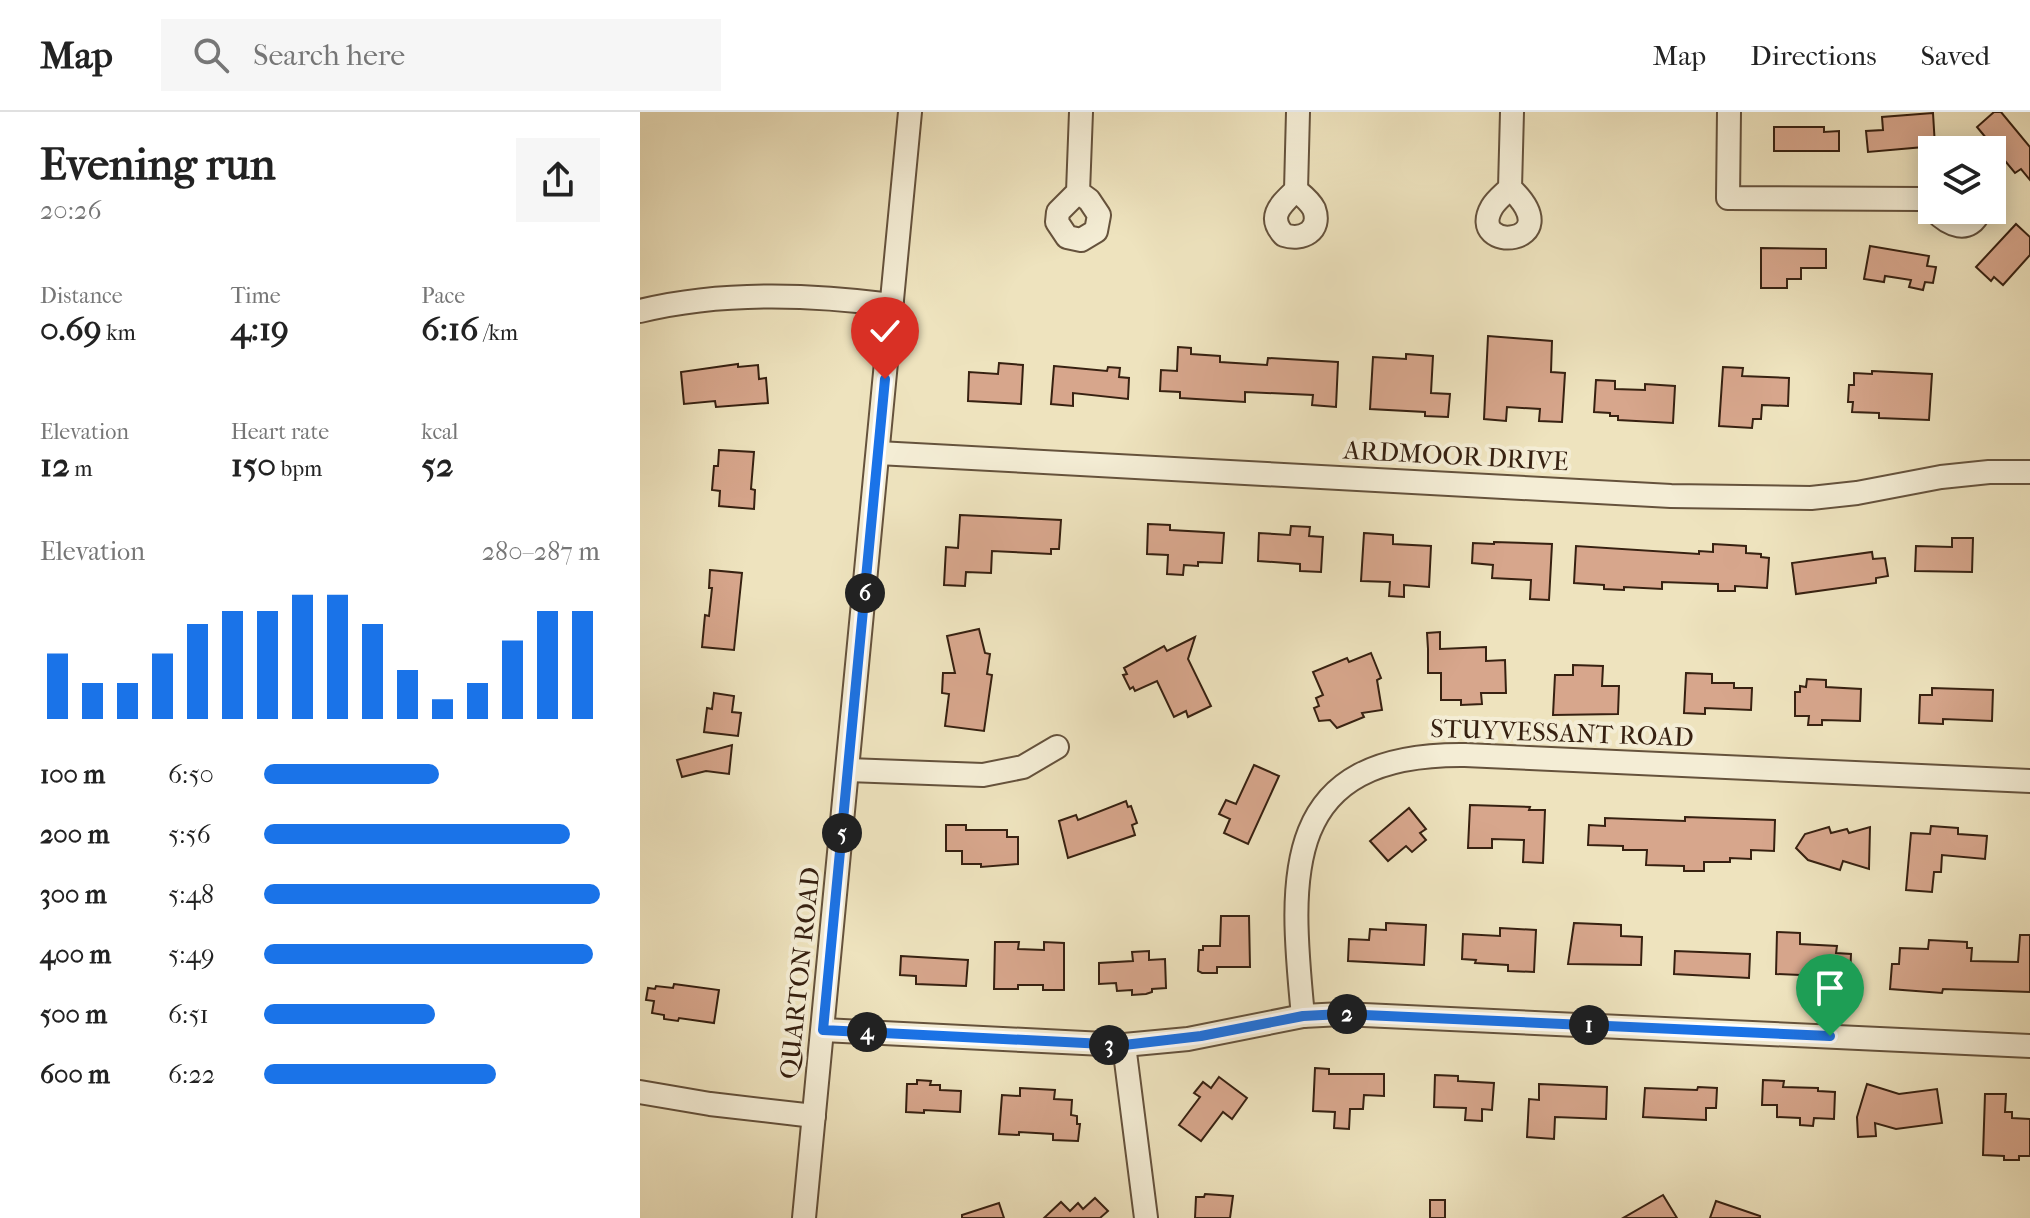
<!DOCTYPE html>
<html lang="en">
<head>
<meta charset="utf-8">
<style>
  body { margin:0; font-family:"IM FELL French Canon",serif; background:#f6f6f6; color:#222; height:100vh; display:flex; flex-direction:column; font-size:30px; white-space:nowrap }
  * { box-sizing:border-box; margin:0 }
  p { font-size:26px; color:#767676 }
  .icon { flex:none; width:44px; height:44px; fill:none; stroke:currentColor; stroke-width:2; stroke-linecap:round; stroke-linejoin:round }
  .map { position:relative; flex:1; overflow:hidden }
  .details { display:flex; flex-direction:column; background:#fff; width:640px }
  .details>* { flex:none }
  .buttons { position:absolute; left:1278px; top:24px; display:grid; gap:16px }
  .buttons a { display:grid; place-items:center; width:88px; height:88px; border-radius:0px; background:#fff; box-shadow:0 4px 20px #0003; font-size:40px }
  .pin { position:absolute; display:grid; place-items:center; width:68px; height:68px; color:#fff; margin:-82px -34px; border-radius:50% 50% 50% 0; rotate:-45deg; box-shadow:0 0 8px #0007 }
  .pin .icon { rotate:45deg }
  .km { position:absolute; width:40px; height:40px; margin:-20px; border-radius:50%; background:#222; color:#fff; font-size:22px; line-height:40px; text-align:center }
  .round { display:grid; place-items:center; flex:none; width:84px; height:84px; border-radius:0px; background:#f6f6f6 }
  .summary { display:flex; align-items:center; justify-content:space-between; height:136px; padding:0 40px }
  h1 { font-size:44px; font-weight:800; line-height:60px }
  .stats { display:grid; grid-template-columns:repeat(3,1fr); gap:12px; height:136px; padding:8px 40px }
  .stats div { display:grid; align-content:center }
  .stats b { font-size:34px; font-weight:800 }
  .stats small { font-size:22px; font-weight:400 }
  .stats p { font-size:22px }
  .chart { height:224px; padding:16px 40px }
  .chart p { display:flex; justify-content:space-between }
  .chart svg { width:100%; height:144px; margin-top:8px; stroke:#1a73e8; stroke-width:6 }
  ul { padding:0 40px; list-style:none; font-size:26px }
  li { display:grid; grid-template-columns:128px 96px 1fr; align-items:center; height:60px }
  li i { height:20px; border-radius:10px; background:#1a73e8 }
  header { display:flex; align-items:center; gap:48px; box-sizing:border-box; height:112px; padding:0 40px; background:#fff; border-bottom:2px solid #e0e0e0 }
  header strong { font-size:38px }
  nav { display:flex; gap:44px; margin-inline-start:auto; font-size:28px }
  .search { width:560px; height:72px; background:#f6f6f6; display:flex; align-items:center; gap:20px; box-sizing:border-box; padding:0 28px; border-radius:0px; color:#767676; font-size:30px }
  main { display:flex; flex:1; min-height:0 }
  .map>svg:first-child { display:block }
  .building { fill:#d7a68c; stroke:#372111; stroke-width:2 }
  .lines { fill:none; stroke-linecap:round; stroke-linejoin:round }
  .minor-casing { stroke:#65523c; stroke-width:26 }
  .minor { stroke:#f4edd5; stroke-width:22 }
  .route-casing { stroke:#fff; stroke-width:16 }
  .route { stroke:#1a73e8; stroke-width:10 }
  .labels { text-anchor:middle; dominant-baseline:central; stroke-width:8; stroke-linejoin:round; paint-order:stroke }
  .street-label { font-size:26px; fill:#372111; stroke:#f4edd5 }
</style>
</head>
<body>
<header>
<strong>Map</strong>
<div class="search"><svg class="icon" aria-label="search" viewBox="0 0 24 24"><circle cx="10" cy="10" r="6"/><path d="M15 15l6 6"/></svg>Search here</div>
<nav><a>Map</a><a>Directions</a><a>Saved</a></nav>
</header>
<main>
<section class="details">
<div class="summary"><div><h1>Evening run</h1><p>20:26</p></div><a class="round"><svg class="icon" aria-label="share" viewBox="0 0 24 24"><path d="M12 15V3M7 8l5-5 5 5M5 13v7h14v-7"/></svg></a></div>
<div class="stats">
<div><p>Distance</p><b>0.69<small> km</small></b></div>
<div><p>Time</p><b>4:19</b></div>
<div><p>Pace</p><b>6:16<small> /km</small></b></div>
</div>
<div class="stats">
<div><p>Elevation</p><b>12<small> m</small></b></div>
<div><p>Heart rate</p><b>150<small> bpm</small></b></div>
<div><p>kcal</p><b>52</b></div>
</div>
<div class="chart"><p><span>Elevation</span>280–287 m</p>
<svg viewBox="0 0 160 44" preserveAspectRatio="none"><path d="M5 44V24M15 44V33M25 44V33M35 44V24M45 44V15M55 44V11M65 44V11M75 44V6M85 44V6M95 44V15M105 44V29M115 44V38M125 44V33M135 44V20M145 44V11M155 44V11"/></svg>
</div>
<ul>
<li><b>100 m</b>6:50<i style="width:52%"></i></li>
<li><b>200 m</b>5:56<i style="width:91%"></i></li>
<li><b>300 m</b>5:48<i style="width:100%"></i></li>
<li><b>400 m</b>5:49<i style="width:98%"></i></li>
<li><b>500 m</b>6:51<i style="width:51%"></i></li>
<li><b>600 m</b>6:22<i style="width:69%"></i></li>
</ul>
</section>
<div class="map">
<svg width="1390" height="1106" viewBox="0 0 1390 1106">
  <rect width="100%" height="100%" fill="#eee3be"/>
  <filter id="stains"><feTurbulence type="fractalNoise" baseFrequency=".0025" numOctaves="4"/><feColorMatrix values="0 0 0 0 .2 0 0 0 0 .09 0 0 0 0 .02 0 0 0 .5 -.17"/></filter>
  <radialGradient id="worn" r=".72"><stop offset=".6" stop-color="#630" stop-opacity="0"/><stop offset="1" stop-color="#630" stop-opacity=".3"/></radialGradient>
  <g class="building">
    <path d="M 1354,0 L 1361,0 L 1390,35 L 1390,68 L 1381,57 L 1375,61 L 1337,15 Z"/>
    <path d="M 1293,1 L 1295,34 L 1228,40 L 1226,19 L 1243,18 L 1242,5 Z"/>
    <path d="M 1134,15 L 1184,15 L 1184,20 L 1199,19 L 1199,39 L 1134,39 Z"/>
    <path d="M 1376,112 L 1390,125 L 1390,143 L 1363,173 L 1354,165 L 1351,169 L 1336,155 Z"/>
    <path d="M 1230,134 L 1289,144 L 1287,154 L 1296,155 L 1293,171 L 1285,170 L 1283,178 L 1269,175 L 1271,168 L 1245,164 L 1244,170 L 1224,167 Z"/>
    <path d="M 1121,136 L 1186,137 L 1186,156 L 1161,156 L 1161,167 L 1147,167 L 1147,176 L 1121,176 Z"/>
    <path d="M 848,224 L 912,229 L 911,260 L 925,261 L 922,310 L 899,309 L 900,297 L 867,295 L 866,309 L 844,307 Z"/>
    <path d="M 538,235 L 551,236 L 551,242 L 580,244 L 580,250 L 627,253 L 628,246 L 698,250 L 696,295 L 672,293 L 673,283 L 605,280 L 605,290 L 540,286 L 540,280 L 520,279 L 521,258 L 537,259 Z"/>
    <path d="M 766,242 L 793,244 L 791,281 L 810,282 L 808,305 L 785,304 L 785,300 L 730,297 L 733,245 L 766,247 Z"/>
    <path d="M 359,251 L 383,253 L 381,292 L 328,289 L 329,260 L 358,262 Z"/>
    <path d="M 98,252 L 98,255 L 118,253 L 119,267 L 126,266 L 128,291 L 76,295 L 75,289 L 44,292 L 41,260 Z"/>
    <path d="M 414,254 L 467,259 L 468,255 L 480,256 L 479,265 L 489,266 L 488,287 L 433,281 L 433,294 L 411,292 Z"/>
    <path d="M 1083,255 L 1103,256 L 1102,264 L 1149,266 L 1148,294 L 1122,293 L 1121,307 L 1113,307 L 1112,316 L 1079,314 Z"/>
    <path d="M 1232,259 L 1292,262 L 1289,308 L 1239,306 L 1239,301 L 1212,300 L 1213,290 L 1208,290 L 1209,273 L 1214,273 L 1214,261 L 1232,262 Z"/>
    <path d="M 956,268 L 975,269 L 975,277 L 1005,278 L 1005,272 L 1035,274 L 1033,311 L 978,308 L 978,304 L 970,304 L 970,301 L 954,300 Z"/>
    <path d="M 79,338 L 114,340 L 111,377 L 115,378 L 114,397 L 79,394 L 80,379 L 72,378 L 74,354 L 78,354 Z"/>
    <path d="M 320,403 L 421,408 L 419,437 L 411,437 L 411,442 L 352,439 L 351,461 L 326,460 L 325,474 L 304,473 L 306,435 L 318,436 Z"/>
    <path d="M 508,412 L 530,413 L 530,418 L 584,421 L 582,451 L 558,450 L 558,454 L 544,453 L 543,463 L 527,462 L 528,443 L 507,442 Z"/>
    <path d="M 651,414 L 670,415 L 669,424 L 683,425 L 681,460 L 660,459 L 660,452 L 618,449 L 619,421 L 650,423 Z"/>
    <path d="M 724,421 L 753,423 L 753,432 L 791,434 L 789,475 L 764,473 L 764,485 L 749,484 L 750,470 L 721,469 Z"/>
    <path d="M 1312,426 L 1333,426 L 1332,460 L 1275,459 L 1276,434 L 1312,435 Z"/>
    <path d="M 854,430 L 912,432 L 909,488 L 890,487 L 891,468 L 852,466 L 853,453 L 832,451 L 833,431 L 854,432 Z"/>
    <path d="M 1073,432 L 1106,434 L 1106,441 L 1121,442 L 1121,445 L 1129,446 L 1127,476 L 1095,474 L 1095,479 L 1078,479 L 1078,472 L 1022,470 L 1022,477 L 984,475 L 984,478 L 964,477 L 964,473 L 934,471 L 936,434 L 1059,442 L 1059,439 L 1073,440 Z"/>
    <path d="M 1232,440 L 1233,447 L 1245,446 L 1248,464 L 1236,466 L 1236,471 L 1156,482 L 1152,451 Z"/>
    <path d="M 70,458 L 102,461 L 94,538 L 62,535 L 65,503 L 69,504 L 72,476 L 69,476 Z"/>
    <path d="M 339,517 L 345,541 L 350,542 L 347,562 L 352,563 L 344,619 L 305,614 L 309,582 L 302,581 L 303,561 L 315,561 L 307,524 Z"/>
    <path d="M 800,520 L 800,537 L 846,535 L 846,549 L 865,548 L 866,581 L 841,581 L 842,592 L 821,593 L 821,588 L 801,588 L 801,561 L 788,561 L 788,537 L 787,521 Z"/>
    <path d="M 555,525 L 548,547 L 571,594 L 548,605 L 546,599 L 534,605 L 517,569 L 495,579 L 493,575 L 490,577 L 483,563 L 487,562 L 484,556 L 524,534 L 527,539 Z"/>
    <path d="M 731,541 L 741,566 L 737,568 L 742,598 L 722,601 L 724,605 L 697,616 L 690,608 L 679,609 L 674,596 L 679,594 L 676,586 L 683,583 L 673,560 L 707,546 L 709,550 Z"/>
    <path d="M 933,553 L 963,554 L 962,574 L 979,574 L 978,602 L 913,603 L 915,563 L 933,563 Z"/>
    <path d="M 1046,561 L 1072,562 L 1072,571 L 1094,571 L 1094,576 L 1112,576 L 1111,598 L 1065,596 L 1065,602 L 1044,601 Z"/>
    <path d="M 1167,567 L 1186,568 L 1186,575 L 1221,577 L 1220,609 L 1182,608 L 1182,613 L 1168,613 L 1169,604 L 1155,604 L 1155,580 L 1160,580 L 1160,574 L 1166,575 Z"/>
    <path d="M 1292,576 L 1353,578 L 1352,609 L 1303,607 L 1303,612 L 1279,611 L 1280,583 L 1292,583 Z"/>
    <path d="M 74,581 L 94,584 L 92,600 L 101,601 L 98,624 L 64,620 L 67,596 L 72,597 Z"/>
    <path d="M 92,633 L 89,662 L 66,659 L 42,665 L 37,648 Z"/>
    <path d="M 614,653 L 639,664 L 608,732 L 584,721 L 590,707 L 579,702 L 586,688 L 596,692 Z"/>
    <path d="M 486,689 L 488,695 L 491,694 L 497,711 L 492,713 L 495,723 L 428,746 L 419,709 L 436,703 L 438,708 Z"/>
    <path d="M 830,693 L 890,695 L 889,698 L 905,698 L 903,751 L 883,750 L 884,728 L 852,727 L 852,736 L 828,736 Z"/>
    <path d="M 769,696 L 786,717 L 780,721 L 786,728 L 772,740 L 766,734 L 748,749 L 730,729 Z"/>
    <path d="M 1045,705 L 1135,708 L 1134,739 L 1111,738 L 1111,747 L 1090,746 L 1090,750 L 1064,750 L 1064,759 L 1044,759 L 1044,754 L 1006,753 L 1007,738 L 983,738 L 983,734 L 948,733 L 949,713 L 965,714 L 965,706 L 1045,709 Z"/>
    <path d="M 306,713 L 326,713 L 326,718 L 367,718 L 367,725 L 378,725 L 378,752 L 341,755 L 341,752 L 322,752 L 322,739 L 306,739 Z"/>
    <path d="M 1291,714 L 1318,716 L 1318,722 L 1347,724 L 1345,747 L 1302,743 L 1301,760 L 1294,760 L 1292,780 L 1266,778 L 1271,721 L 1290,722 Z"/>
    <path d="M 1189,715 L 1191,721 L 1207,717 L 1209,721 L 1230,715 L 1229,757 L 1203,749 L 1200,758 L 1168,748 L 1156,736 L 1165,722 Z"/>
    <path d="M 581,804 L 609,804 L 610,855 L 577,855 L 577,861 L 562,861 L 558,859 L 559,838 L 563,838 L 563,834 L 580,834 Z"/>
    <path d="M 746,811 L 786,813 L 784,853 L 708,849 L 709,827 L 729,828 L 730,817 L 746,818 Z"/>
    <path d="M 934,811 L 981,813 L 981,824 L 1002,825 L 1001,853 L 928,852 Z"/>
    <path d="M 860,816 L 896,818 L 894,860 L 868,859 L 868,853 L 835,851 L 836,848 L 822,847 L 823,822 L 860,824 Z"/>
    <path d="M 1137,820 L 1160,821 L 1160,832 L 1197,834 L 1196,841 L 1211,842 L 1210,865 L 1195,865 L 1195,871 L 1183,870 L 1183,864 L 1136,862 Z"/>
    <path d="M 1380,823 L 1390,823 L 1390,880 L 1303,877 L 1302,881 L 1250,877 L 1252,852 L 1259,852 L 1260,836 L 1288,837 L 1289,828 L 1327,830 L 1327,836 L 1332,836 L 1331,849 L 1378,850 Z"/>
    <path d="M 355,830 L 379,830 L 378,837 L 404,838 L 404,830 L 424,831 L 424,878 L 403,878 L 403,873 L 378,873 L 378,877 L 354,877 Z"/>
    <path d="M 509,839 L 509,848 L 525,847 L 526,876 L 512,877 L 512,880 L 506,882 L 492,883 L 492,878 L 477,879 L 476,871 L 459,872 L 459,851 L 493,849 L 492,840 Z"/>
    <path d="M 1035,839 L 1110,842 L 1109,866 L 1034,862 Z"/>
    <path d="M 261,844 L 328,848 L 326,874 L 276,872 L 276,864 L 260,863 Z"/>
    <path d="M 34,872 L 79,878 L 74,911 L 39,906 L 38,909 L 24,907 L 24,903 L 12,901 L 14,889 L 6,888 L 8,876 L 15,877 L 16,874 L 33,876 Z"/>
    <path d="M 675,956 L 689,957 L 689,962 L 744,962 L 744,984 L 724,983 L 723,997 L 710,997 L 709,1017 L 694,1016 L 695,1000 L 673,999 Z"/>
    <path d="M 795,963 L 818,964 L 818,969 L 854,971 L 852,998 L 842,997 L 842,1009 L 825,1008 L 826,996 L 794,995 Z"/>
    <path d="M 579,965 L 607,986 L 592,1007 L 583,1000 L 561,1029 L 539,1013 L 560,985 L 554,981 L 563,970 L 571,976 Z"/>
    <path d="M 277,968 L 291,969 L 290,973 L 300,973 L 300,978 L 321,979 L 320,1000 L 284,998 L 284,1001 L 266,1000 L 267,972 L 277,972 Z"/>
    <path d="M 1123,968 L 1144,969 L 1143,975 L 1178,976 L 1178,979 L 1195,980 L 1194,1007 L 1174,1006 L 1173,1014 L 1160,1013 L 1160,1006 L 1137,1005 L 1137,993 L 1122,993 Z"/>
    <path d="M 899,972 L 967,975 L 966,1007 L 915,1005 L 914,1027 L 887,1025 L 889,987 L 899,988 Z"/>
    <path d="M 1227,972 L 1259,982 L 1297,977 L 1302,1011 L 1256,1017 L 1235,1011 L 1236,1024 L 1218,1025 L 1217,1005 Z"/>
    <path d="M 1058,975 L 1077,976 L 1076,996 L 1066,996 L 1066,1008 L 1003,1005 L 1005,976 L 1057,978 Z"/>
    <path d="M 380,976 L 415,978 L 414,987 L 432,988 L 431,1003 L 437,1004 L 437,1012 L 440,1012 L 438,1029 L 413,1028 L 413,1022 L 379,1020 L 379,1023 L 359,1022 L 362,983 L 380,984 Z"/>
    <path d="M 1345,982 L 1366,982 L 1365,1000 L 1372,1000 L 1372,1006 L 1390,1007 L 1390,1044 L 1379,1044 L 1379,1048 L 1364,1048 L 1364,1044 L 1343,1043 Z"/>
    <path d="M 565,1082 L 593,1084 L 590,1106 L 555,1106 L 556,1085 L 564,1085 Z"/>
    <path d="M 1023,1083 L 1037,1106 L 983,1106 Z"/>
    <path d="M 455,1086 L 468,1099 L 460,1106 L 404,1106 L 421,1090 L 430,1099 L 438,1091 L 443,1097 Z"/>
    <rect x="790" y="1088" width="15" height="18"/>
    <path d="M 1076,1089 L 1120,1104 L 1120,1106 L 1070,1106 Z"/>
    <path d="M 359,1091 L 364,1106 L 322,1106 L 322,1103 Z"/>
  </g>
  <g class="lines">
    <defs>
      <g id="minor">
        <path d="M 1089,0 L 1088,86 L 1282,87 L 1292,81"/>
        <path d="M 870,76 C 932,134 825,142 852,95 C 856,88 864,82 870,76 L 872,0"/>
        <path d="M 656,78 C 662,83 670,89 674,97 C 682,119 662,129 644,123 C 626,104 642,92 656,78 L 658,0"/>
        <path d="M 438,80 L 449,88 L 459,103 L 456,119 L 441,128 L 427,125 L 417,110 L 418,100 L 438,80 L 441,0"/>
        <path d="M 1294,98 C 1308,113 1330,124 1340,98"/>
        <path d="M 0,199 C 81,179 170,182 252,193"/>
        <path d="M 238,341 L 1031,384 L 1171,386 L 1217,381 L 1301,365 L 1349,360 L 1390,360"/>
        <path d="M 208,658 L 343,663 L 383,655 L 417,635"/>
        <path d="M 663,904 C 649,762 640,641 825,643 L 1390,669"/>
        <path d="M 183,918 L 484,933 L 548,927 L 663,904 L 702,902 L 1390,934"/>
        <path d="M 484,933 L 506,1106"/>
        <path d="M 0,980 L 70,992 L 174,1004"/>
        <path d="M 164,1106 L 270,0"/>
      </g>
    </defs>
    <use href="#minor" class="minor-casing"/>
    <use href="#minor" class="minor"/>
  </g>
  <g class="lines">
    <defs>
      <path id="route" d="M 245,267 L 183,918 L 484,933 L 561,924 L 663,904 L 702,902 L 1190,924"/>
    </defs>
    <use href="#route" class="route-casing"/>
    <use href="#route" class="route"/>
  </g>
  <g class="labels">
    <g class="street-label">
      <text transform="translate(816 344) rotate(3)">ARDMOOR DRIVE</text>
      <text transform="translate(922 621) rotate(2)">STUYVESSANT ROAD</text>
      <text transform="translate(160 861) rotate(-84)">QUARTON ROAD</text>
    </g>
  </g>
  <rect width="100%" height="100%" filter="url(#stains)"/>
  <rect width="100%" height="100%" fill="url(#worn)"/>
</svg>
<div class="buttons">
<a><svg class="icon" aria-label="layers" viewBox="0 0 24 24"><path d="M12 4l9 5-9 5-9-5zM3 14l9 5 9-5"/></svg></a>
</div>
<div class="pin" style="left:1190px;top:924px;background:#1e9e55"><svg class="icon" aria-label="arrive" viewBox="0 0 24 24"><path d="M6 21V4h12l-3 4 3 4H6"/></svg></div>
<div class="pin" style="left:245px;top:267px;background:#d93025"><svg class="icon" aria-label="check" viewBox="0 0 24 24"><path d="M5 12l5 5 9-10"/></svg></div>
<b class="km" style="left:949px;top:913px">1</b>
<b class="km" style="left:707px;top:902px">2</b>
<b class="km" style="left:469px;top:933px">3</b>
<b class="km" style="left:227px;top:920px">4</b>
<b class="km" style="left:202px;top:721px">5</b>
<b class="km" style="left:225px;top:481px">6</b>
</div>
</main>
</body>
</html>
